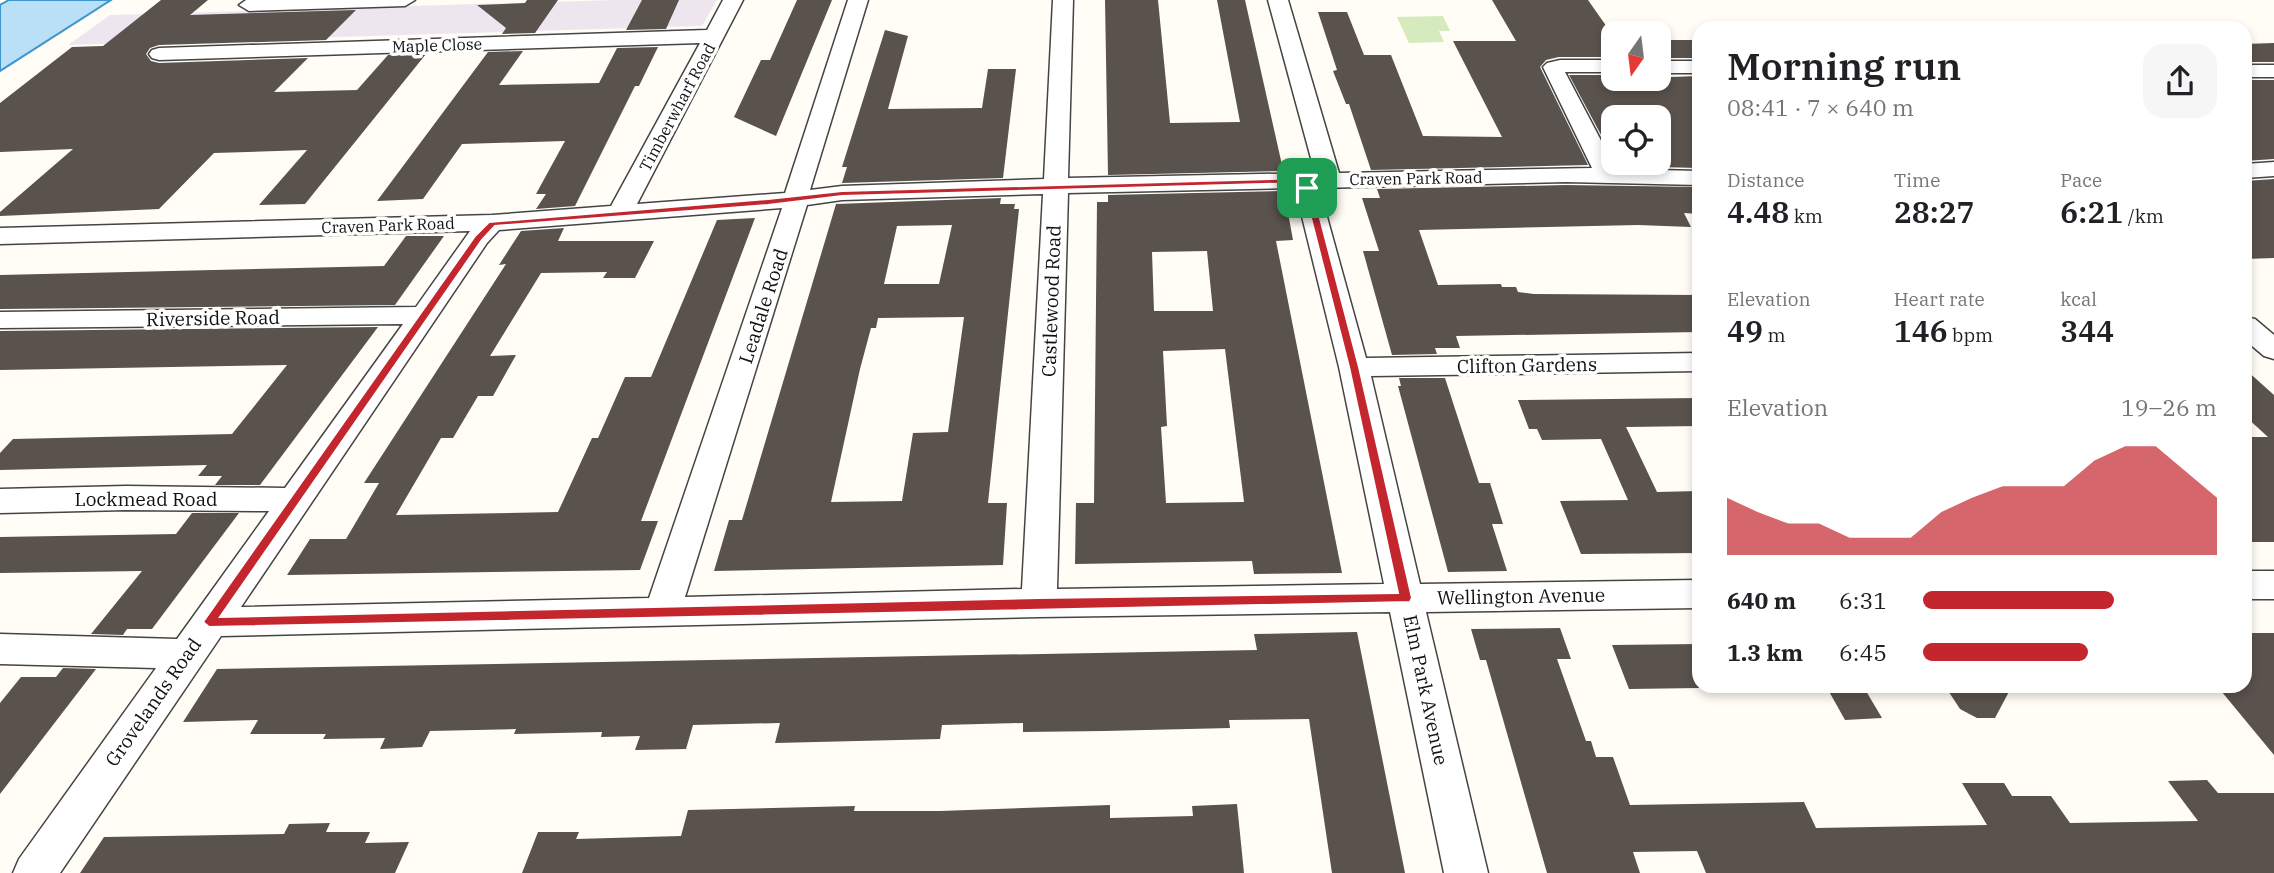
<!DOCTYPE html>
<html lang="en">
<head>
<meta charset="utf-8">
<style>
  body { margin:0; font-family:"IBM Plex Serif",serif; background:#f6f6f6; color:#202124; height:100vh; display:flex; flex-direction:column; font-size:26px; white-space:nowrap }
  * { box-sizing:border-box; margin:0 }
  p { font-size:23px; color:#757577 }
  .icon { flex:none; width:38px; height:38px; fill:none; stroke:currentColor; stroke-width:2; stroke-linecap:round; stroke-linejoin:round }
  .map { position:relative; flex:1; overflow:hidden }
  .sheet { position:absolute; left:1692px; top:21px; width:560px; height:672px; display:flex; flex-direction:column; background:#fff; border-radius:21px; box-shadow:0 4px 10px #0003 }
  .sheet>* { flex:none }
  .needle { width:46px; rotate:194deg }
  .buttons { position:absolute; left:1601px; top:21px; display:grid; gap:14px }
  .buttons a { display:grid; place-items:center; width:70px; height:70px; border-radius:14px; background:#fff; box-shadow:0 4px 10px #0003; font-size:35px }
  .pin { position:absolute; display:grid; place-items:center; width:60px; height:60px; color:#fff; margin:-30px; border-radius:14px; box-shadow:0 4px 10px #0006 }
  .round { display:grid; place-items:center; flex:none; width:74px; height:74px; border-radius:21px; background:#f6f6f6 }
  .overview { display:flex; align-items:center; justify-content:space-between; height:119px; padding:0 35px }
  h1 { font-size:38px; font-weight:600; line-height:52px }
  .figures { display:grid; grid-template-columns:repeat(3,1fr); gap:10px; height:119px; padding:7px 35px }
  .figures div { display:grid; align-content:center }
  .figures b { font-size:30px; font-weight:600 }
  .figures small { font-size:19px; font-weight:400 }
  .figures p { font-size:19px }
  .chart { height:196px; padding:14px 35px }
  .chart p { display:flex; justify-content:space-between }
  .chart svg { width:100%; height:126px; margin-top:7px; fill:#c4262e; opacity:.7 }
  ul { padding:0 35px; list-style:none; font-size:23px }
  li { display:grid; grid-template-columns:112px 84px 1fr; align-items:center; height:52px }
  li i { height:18px; border-radius:9px; background:#c4262e }
  .map>svg:first-child { display:block }
  .industrial { fill:#eee6ef }
  .green { fill:#d5ebbd }
  .water { fill:#b9e0f7; stroke:#3f96cf; stroke-width:2 }
  .building { fill:#5a524d; fill-rule:evenodd }
  .lines { fill:none; stroke-linecap:round; stroke-linejoin:round }
  .minor-casing { stroke:#444; stroke-width:3 }
  .minor { fill:#fff; fill-rule:evenodd }
  .route { fill:#c4262e; stroke:#fff; stroke-width:2; fill-rule:evenodd }
  .labels { text-anchor:middle; dominant-baseline:central; stroke-width:7; stroke-linejoin:round; paint-order:stroke }
  .far-street-label { font-size:16px; fill:#111; stroke:#fff }
  .street-label { font-size:19px; fill:#111; stroke:#fff }
</style>
</head>
<body>
<div class="map">
<svg width="2274" height="873" viewBox="0 0 2274 873">
  <rect width="100%" height="100%" fill="#fffdf5"/>
  <path class="industrial" d="M 614,0 L 717,0 L 702,26 L 68,45 L 110,15 Z"/>
  <path class="green" d="M 1443,16 L 1450,31 L 1439,31 L 1444,42 L 1409,43 L 1397,17 Z"/>
  <path class="water" d="M 9,0 L 111,0 L 0,71 L 0,5 Z"/>
  <g class="building">
    <path d="M 161,0 L 208,0 L 190,15 L 356,10 L 326,40 L 159,45 L 150,48 L 146,54 L 151,61 L 159,63 L 308,58 L 274,92 L 357,90 L 388,55 L 426,54 L 305,204 L 259,205 L 307,150 L 214,153 L 159,209 L 0,216 L 0,212 L 73,149 L 0,152 L 0,103 L 72,47 L 103,46 Z"/>
    <path d="M 527,0 L 558,0 L 535,33 L 502,34 L 506,28 L 477,5 L 525,3 Z"/>
    <path d="M 642,0 L 679,0 L 666,29 L 626,30 Z"/>
    <path d="M 797,0 L 832,0 L 776,136 L 734,117 L 761,60 L 770,60 Z"/>
    <path d="M 1105,0 L 1158,0 L 1170,123 L 1240,122 L 1217,0 L 1245,0 L 1282,165 L 1279,165 L 1280,171 L 1108,175 Z"/>
    <path d="M 1492,0 L 1588,0 L 1614,37 L 1614,57 L 1559,57 L 1546,60 L 1540,67 L 1588,165 L 1371,170 L 1349,104 L 1346,104 L 1333,71 L 1337,70 L 1318,12 L 1347,12 L 1364,55 L 1391,55 L 1423,136 L 1502,137 L 1453,41 L 1516,41 Z"/>
    <path d="M 885,30 L 908,36 L 888,109 L 982,108 L 988,69 L 1016,69 L 1003,178 L 842,183 L 847,167 L 842,167 Z"/>
    <rect x="1659" y="40" width="40" height="18"/>
    <path d="M 2274,43 L 2274,62 L 2245,62 L 2245,44 Z"/>
    <path d="M 658,47 L 639,86 L 635,86 L 575,206 L 536,209 L 546,194 L 536,194 L 565,141 L 462,144 L 423,199 L 377,201 L 488,52 L 523,51 L 499,85 L 599,83 L 617,48 Z"/>
    <path d="M 1569,75 L 1614,75 L 1614,79 L 1699,76 L 1699,168 L 1618,166 L 1616,163 L 1659,163 L 1659,117 L 1614,117 L 1614,159 Z"/>
    <path d="M 2245,80 L 2274,80 L 2274,159 L 2245,161 Z"/>
    <path d="M 2274,179 L 2274,258 L 2245,259 L 2245,181 Z"/>
    <path d="M 1566,185 L 1699,187 L 1699,214 L 1684,213 L 1691,227 L 1638,225 L 1419,230 L 1438,285 L 1501,284 L 1502,287 L 1516,287 L 1518,292 L 1534,294 L 1699,295 L 1699,332 L 1456,336 L 1460,348 L 1435,348 L 1437,354 L 1392,355 L 1363,251 L 1379,251 L 1362,198 L 1380,198 L 1377,189 Z"/>
    <path d="M 1284,191 L 1293,240 L 1276,241 L 1342,573 L 1254,574 L 1252,561 L 1075,564 L 1076,503 L 1094,503 L 1097,202 L 1108,202 L 1108,195 ZM 1207,251 L 1213,311 L 1154,311 L 1152,252 ZM 1225,349 L 1244,502 L 1166,503 L 1161,427 L 1167,426 L 1163,351 Z"/>
    <path d="M 1001,198 L 1000,204 L 1015,204 L 1014,209 L 1019,209 L 988,503 L 1007,503 L 1003,565 L 714,571 L 729,520 L 742,520 L 836,204 ZM 952,225 L 939,284 L 884,284 L 897,226 ZM 964,317 L 948,432 L 913,433 L 902,501 L 831,502 L 860,369 L 871,328 L 876,328 L 878,318 Z"/>
    <path d="M 755,218 L 641,521 L 658,521 L 640,570 L 287,575 L 310,539 L 346,539 L 379,483 L 364,483 L 506,264 L 499,265 L 521,231 L 564,228 L 558,241 L 654,241 L 635,278 L 603,278 L 607,272 L 541,273 L 490,356 L 516,355 L 493,396 L 478,396 L 453,438 L 441,438 L 396,515 L 558,512 L 592,438 L 598,438 L 625,377 L 651,377 L 717,220 Z"/>
    <path d="M 406,236 L 444,236 L 395,305 L 0,309 L 0,275 L 384,266 Z"/>
    <path d="M 378,327 L 260,485 L 215,485 L 222,476 L 198,476 L 207,465 L 0,470 L 0,453 L 13,439 L 232,434 L 287,365 L 0,370 L 0,331 Z"/>
    <path d="M 2245,369 L 2274,395 L 2274,542 L 2245,542 L 2245,437 L 2268,437 L 2245,416 Z"/>
    <path d="M 1399,378 L 1445,378 L 1479,483 L 1490,483 L 1503,524 L 1492,524 L 1507,571 L 1448,572 L 1398,386 L 1401,386 Z"/>
    <path d="M 1699,398 L 1699,426 L 1626,427 L 1657,492 L 1699,491 L 1699,553 L 1581,554 L 1560,501 L 1628,500 L 1601,439 L 1542,440 L 1537,429 L 1529,429 L 1518,400 Z"/>
    <path d="M 192,513 L 239,513 L 152,629 L 127,629 L 123,635 L 91,634 L 142,571 L 0,573 L 0,537 L 176,534 Z"/>
    <path d="M 1560,628 L 1571,659 L 1557,659 L 1586,741 L 1591,741 L 1596,757 L 1613,757 L 1630,805 L 1804,802 L 1816,828 L 1987,825 L 1962,783 L 2004,783 L 2012,796 L 2051,796 L 2070,823 L 2198,821 L 2168,781 L 2207,780 L 2218,793 L 2274,793 L 2274,873 L 1706,873 L 1697,851 L 1633,852 L 1640,873 L 1547,873 L 1486,660 L 1480,660 L 1471,629 Z"/>
    <path d="M 1357,632 L 1405,873 L 1332,873 L 1309,719 L 1229,720 L 1230,728 L 1104,731 L 1023,732 L 1023,723 L 942,725 L 940,739 L 775,743 L 780,723 L 693,725 L 686,749 L 635,750 L 640,736 L 601,737 L 602,732 L 514,734 L 516,729 L 430,731 L 422,747 L 380,749 L 385,738 L 323,739 L 326,734 L 250,734 L 258,720 L 183,722 L 217,669 L 1257,650 L 1254,634 Z"/>
    <path d="M 2245,633 L 2274,633 L 2274,755 L 2217,686 L 2245,686 Z"/>
    <path d="M 1699,644 L 1699,688 L 1629,689 L 1612,645 Z"/>
    <path d="M 63,668 L 96,669 L 0,794 L 0,703 L 21,677 L 56,677 Z"/>
    <path d="M 1826,686 L 1863,686 L 1882,718 L 1845,720 Z"/>
    <path d="M 1945,686 L 2012,686 L 1995,718 L 1977,718 L 1960,709 Z"/>
    <path d="M 1237,804 L 1244,873 L 522,873 L 538,832 L 579,832 L 576,839 L 681,836 L 688,810 L 855,806 L 854,811 L 940,811 L 1110,805 L 1110,818 L 1193,816 L 1192,806 Z"/>
    <path d="M 330,823 L 326,832 L 370,832 L 365,843 L 409,842 L 395,873 L 80,873 L 104,837 L 284,834 L 289,824 Z"/>
  </g>
  <g class="lines">
    <defs>
      <g id="minor">
        <path d="M 415,0 L 405,6 L 249,11 L 239,5 L 246,0 Z"/>
        <path d="M 723,0 L 743,0 L 637,204 L 785,193 L 848,0 L 868,0 L 810,190 L 842,186 L 1044,179 L 1053,0 L 1073,0 L 1068,178 L 1315,173 L 1268,0 L 1288,0 L 1339,173 L 1592,168 L 1543,67 L 1547,63 L 1560,60 L 1614,60 L 1614,72 L 1565,72 L 1616,169 L 1699,171 L 1699,185 L 1566,182 L 1319,188 L 1366,358 L 1699,353 L 1699,371 L 1371,376 L 1420,584 L 1699,580 L 1699,608 L 1426,612 L 1488,873 L 1444,873 L 1390,612 L 1039,617 L 221,636 L 60,873 L 13,873 L 19,859 L 156,668 L 0,664 L 0,634 L 177,639 L 269,511 L 126,510 L 0,513 L 0,489 L 126,486 L 285,488 L 403,324 L 0,328 L 0,312 L 416,307 L 470,231 L 0,244 L 0,228 L 492,215 L 611,206 L 700,43 L 159,60 L 152,58 L 149,54 L 152,50 L 159,48 L 707,30 ZM 1295,188 L 1339,367 L 1384,584 L 1057,589 L 1068,193 ZM 1043,194 L 1022,589 L 685,597 L 807,205 L 842,200 ZM 782,208 L 649,598 L 241,607 L 487,243 L 499,230 Z"/>
        <rect x="1659" y="61" width="40" height="12"/>
        <rect x="2245" y="65" width="29" height="12"/>
        <path d="M 2274,162 L 2274,176 L 2245,178 L 2245,164 Z"/>
        <path d="M 2245,317 L 2255,319 L 2274,335 L 2274,359 L 2264,356 L 2245,340 Z"/>
        <rect x="2245" y="571" width="29" height="28"/>
      </g>
    </defs>
    <use href="#minor" class="minor-casing"/>
    <use href="#minor" class="minor"/>
  </g>
  <path class="route" d="M 1306,178 L 1310,180 L 1359,367 L 1412,598 L 1410,602 L 209,627 L 203,622 L 475,236 L 489,222 L 768,199 L 842,191 ZM 1302,183 L 1349,367 L 1398,593 L 1039,598 L 220,617 L 482,240 L 495,226 L 768,205 L 842,196 Z"/>
  <g class="labels">
    <g class="far-street-label">
      <text transform="translate(437 45) rotate(-2)">Maple Close</text>
      <text transform="translate(677 107) rotate(-62)">Timberwharf Road</text>
      <text transform="translate(1416 178) rotate(-1)">Craven Park Road</text>
      <text transform="translate(388 225) rotate(-2)">Craven Park Road</text>
    </g>
    <g class="street-label">
      <text transform="translate(1051 301) rotate(-88)">Castlewood Road</text>
      <text transform="translate(763 306) rotate(-72)">Leadale Road</text>
      <text transform="translate(213 318) rotate(-1)">Riverside Road</text>
      <text transform="translate(1527 365) rotate(-1)">Clifton Gardens</text>
      <text x="146" y="499">Lockmead Road</text>
      <text transform="translate(1521 596) rotate(-1)">Wellington Avenue</text>
      <text transform="translate(1426 690) rotate(78)">Elm Park Avenue</text>
      <text transform="translate(153 702) rotate(-55)">Grovelands Road</text>
    </g>
  </g>
</svg>
<div class="buttons">
<a><svg class="needle" viewBox="-14 -14 28 28"><path d="M0-13l5 13h-10z" fill="#e53935"/><path d="M0 13l5-13h-10z" fill="#757577"/></svg></a>
<a><svg class="icon" aria-label="locate" viewBox="0 0 24 24"><circle cx="12" cy="12" r="6"/><path d="M12 2v4M12 18v4M2 12h4M18 12h4"/></svg></a>
</div>
<div class="pin" style="left:1307px;top:188px;background:#1e9e55"><svg class="icon" aria-label="arrive" viewBox="0 0 24 24"><path d="M6 21V4h12l-3 4 3 4H6"/></svg></div>
<section class="sheet">
<div class="overview"><div><h1>Morning run</h1><p>08:41 · 7 × 640 m</p></div><a class="round"><svg class="icon" aria-label="share" viewBox="0 0 24 24"><path d="M12 15V3M7 8l5-5 5 5M5 13v7h14v-7"/></svg></a></div>
<div class="figures">
<div><p>Distance</p><b>4.48<small> km</small></b></div>
<div><p>Time</p><b>28:27</b></div>
<div><p>Pace</p><b>6:21<small> /km</small></b></div>
</div>
<div class="figures">
<div><p>Elevation</p><b>49<small> m</small></b></div>
<div><p>Heart rate</p><b>146<small> bpm</small></b></div>
<div><p>kcal</p><b>344</b></div>
</div>
<div class="chart"><p><span>Elevation</span>19–26 m</p>
<svg viewBox="0 0 160 44" preserveAspectRatio="none"><path d="M0 44V24L10 29L20 33L30 33L40 38L50 38L60 38L70 29L80 24L90 20L100 20L110 20L120 11L130 6L140 6L150 15L160 24V44z"/></svg>
</div>
<ul>
<li><b>640 m</b>6:31<i style="width:65%"></i></li>
<li><b>1.3 km</b>6:45<i style="width:56%"></i></li>
</ul>
</section>
</div>
</body>
</html>
